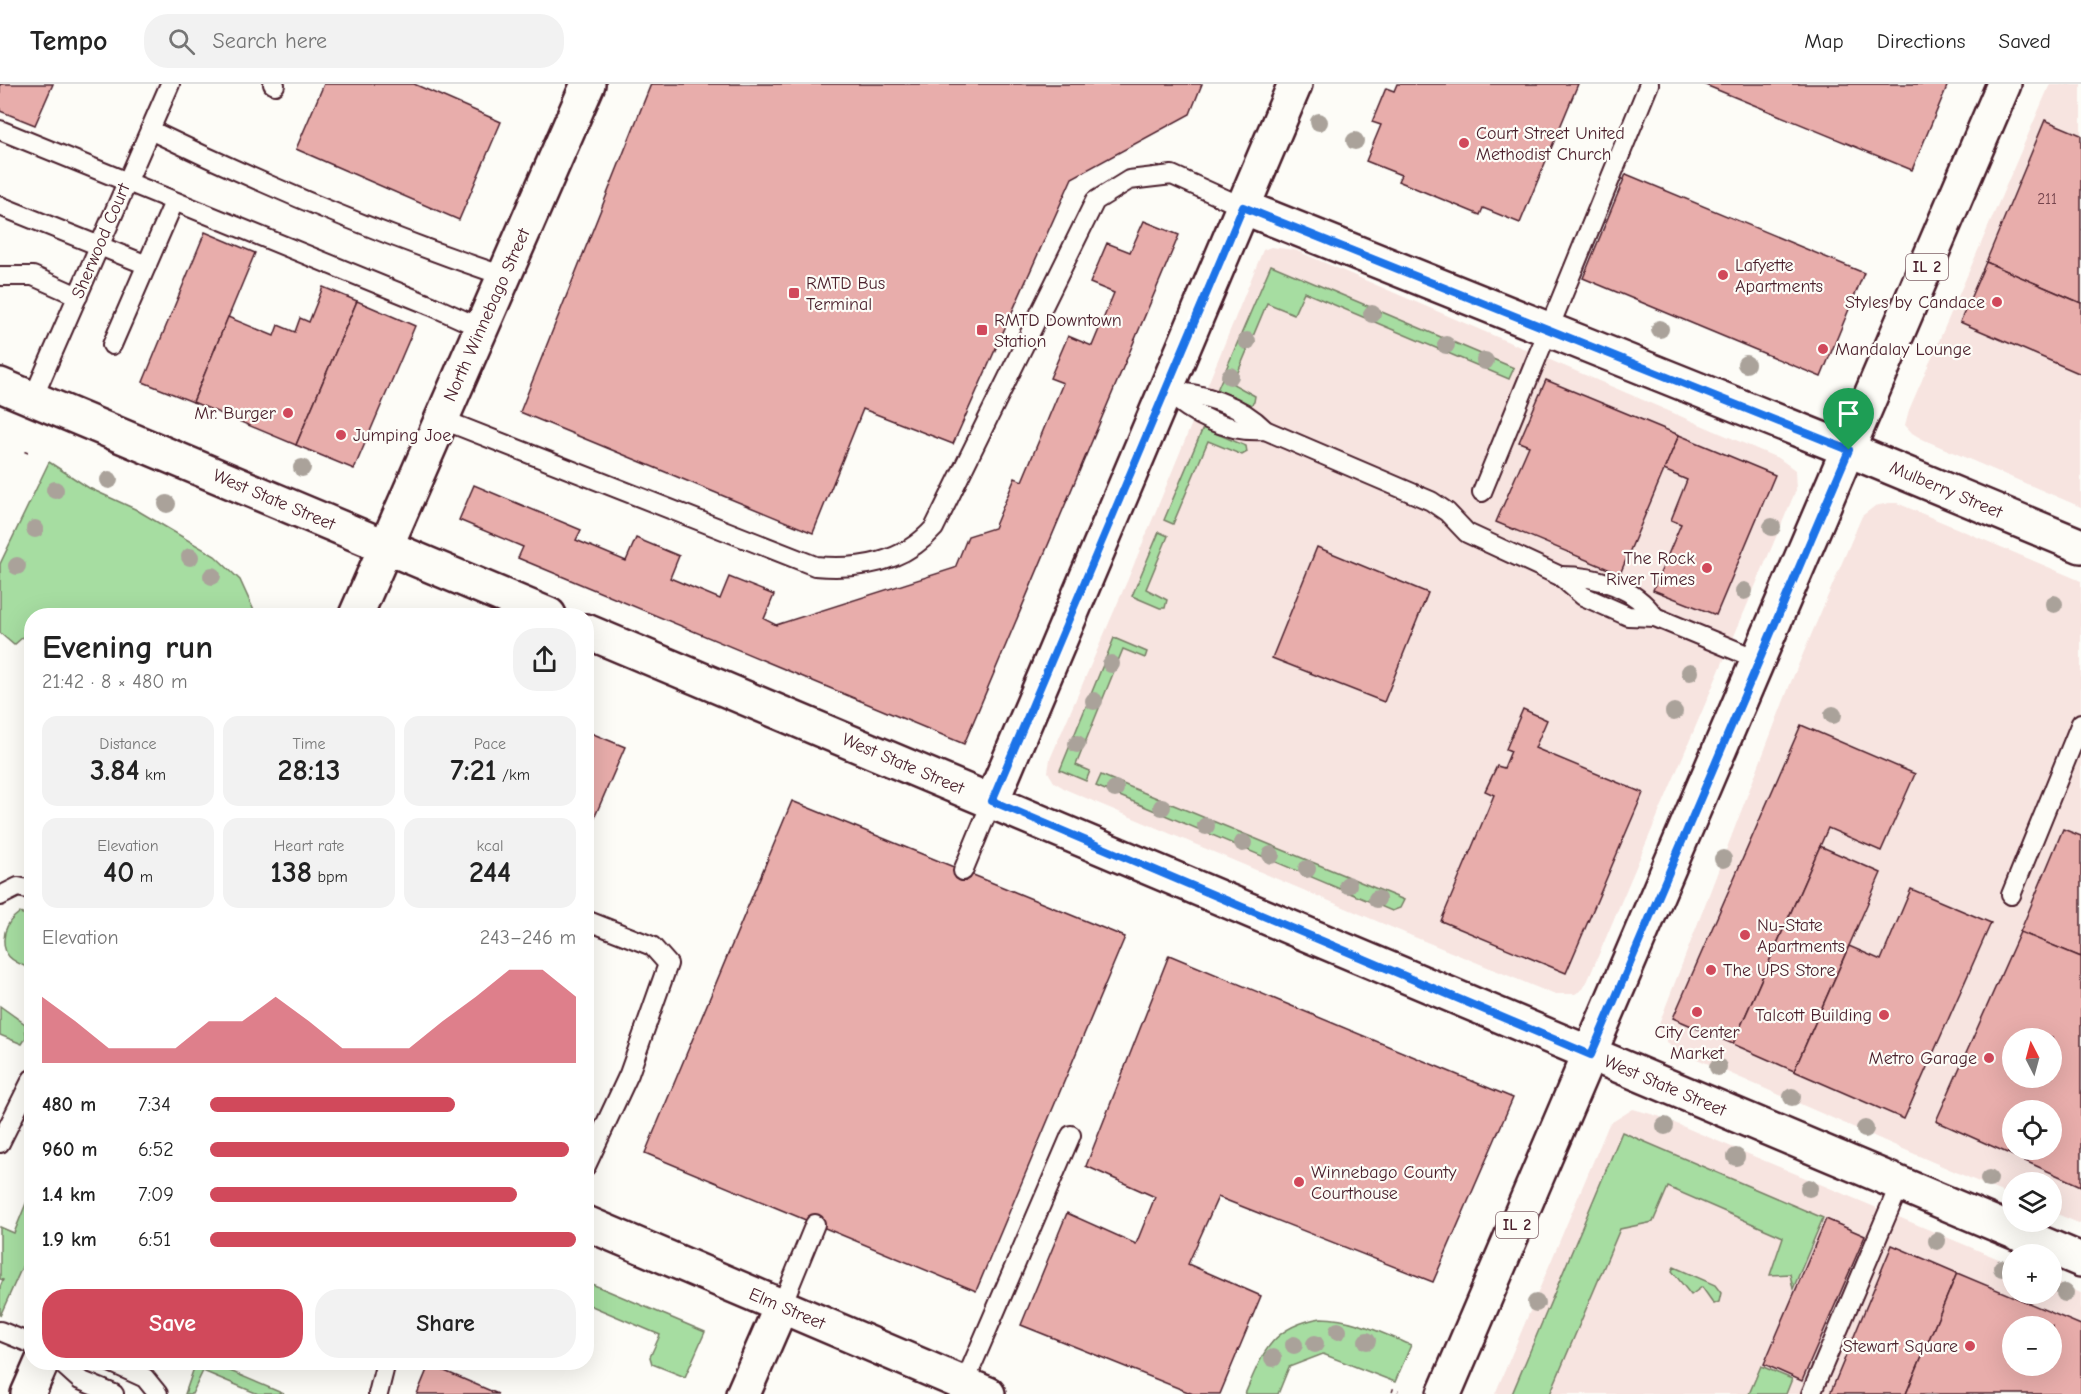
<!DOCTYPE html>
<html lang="en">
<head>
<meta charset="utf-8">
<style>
  body { margin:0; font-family:"Comic Neue",sans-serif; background:#f2f2f2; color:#222; height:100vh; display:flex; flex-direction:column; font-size:22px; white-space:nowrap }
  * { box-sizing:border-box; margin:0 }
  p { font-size:20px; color:#767676 }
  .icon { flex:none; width:33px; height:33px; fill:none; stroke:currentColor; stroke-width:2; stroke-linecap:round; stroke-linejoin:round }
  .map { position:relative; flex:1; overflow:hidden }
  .drawer { position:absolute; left:24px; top:524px; width:570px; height:762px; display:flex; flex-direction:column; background:#fff; border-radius:24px; box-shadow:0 6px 24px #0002 }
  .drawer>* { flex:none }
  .needle { width:39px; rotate:354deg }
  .controls { position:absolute; left:2002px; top:944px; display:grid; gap:12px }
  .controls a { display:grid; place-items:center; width:60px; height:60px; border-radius:50%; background:#fff; box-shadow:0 6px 24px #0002; font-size:30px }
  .pin { position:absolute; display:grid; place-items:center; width:51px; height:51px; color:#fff; margin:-62px -26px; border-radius:50% 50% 50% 0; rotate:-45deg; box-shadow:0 0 6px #0007 }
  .pin .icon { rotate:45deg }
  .round { display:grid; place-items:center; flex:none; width:63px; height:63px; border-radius:24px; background:#f2f2f2 }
  .overview { display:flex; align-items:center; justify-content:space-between; height:102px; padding:0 18px }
  h1 { font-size:33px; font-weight:700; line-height:45px }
  .metrics { display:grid; grid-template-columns:repeat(3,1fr); gap:9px; height:102px; padding:6px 18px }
  .metrics div { display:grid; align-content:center; border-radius:15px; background:#f2f2f2; text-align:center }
  .metrics b { font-size:30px; font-weight:700 }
  .metrics small { font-size:16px; font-weight:400 }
  .metrics p { font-size:16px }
  .chart { height:168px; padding:12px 18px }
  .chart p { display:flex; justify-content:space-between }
  .chart svg { width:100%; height:108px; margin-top:6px; fill:#d1495b; opacity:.7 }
  .button { display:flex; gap:12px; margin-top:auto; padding:12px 18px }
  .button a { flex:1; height:69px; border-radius:24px; background:#d1495b; color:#fff; font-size:24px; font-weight:700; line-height:69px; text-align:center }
  .button a+a { background:#f2f2f2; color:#222 }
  ul { padding:0 18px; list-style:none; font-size:20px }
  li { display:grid; grid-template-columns:96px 72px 1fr; align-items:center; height:45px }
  li i { height:15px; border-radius:8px; background:#d1495b }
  header { display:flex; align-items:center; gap:36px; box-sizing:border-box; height:84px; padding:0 30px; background:#fff; border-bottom:2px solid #e0e0e0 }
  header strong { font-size:28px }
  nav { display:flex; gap:33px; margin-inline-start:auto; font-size:21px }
  .search { width:420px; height:54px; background:#f2f2f2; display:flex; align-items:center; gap:15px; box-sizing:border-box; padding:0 21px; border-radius:24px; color:#767676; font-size:22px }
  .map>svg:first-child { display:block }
  .built { fill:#f7e4e0; fill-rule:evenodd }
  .green { fill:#a6dda1; stroke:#787e66; stroke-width:1.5 }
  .building { fill:#e8adab; stroke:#4a1f2b; stroke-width:1.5; fill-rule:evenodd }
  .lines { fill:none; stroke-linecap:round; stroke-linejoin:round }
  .service-casing { stroke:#4a1f2b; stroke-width:22 }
  .minor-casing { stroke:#4a1f2b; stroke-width:38 }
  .secondary-casing { stroke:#4a1f2b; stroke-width:38 }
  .primary-casing { stroke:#4a1f2b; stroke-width:38 }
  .path { stroke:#4a1f2b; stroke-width:4; stroke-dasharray:1.5 4.5; stroke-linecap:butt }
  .service { stroke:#fdfcf7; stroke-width:18 }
  .minor { stroke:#fdfcf7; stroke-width:33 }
  .secondary { stroke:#fdfcf7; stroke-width:33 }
  .primary { stroke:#fdfcf7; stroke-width:33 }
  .tree { fill:#aaa29a }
  .route-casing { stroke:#fff; stroke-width:12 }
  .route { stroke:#1a73e8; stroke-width:8 }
  .poi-dot { fill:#d1495b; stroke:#fdfcf7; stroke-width:2 }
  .labels { text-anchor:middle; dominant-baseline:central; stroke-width:4.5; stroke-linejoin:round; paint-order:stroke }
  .number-label { font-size:15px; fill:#72424b }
  .shield { fill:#fdfcf7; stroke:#806168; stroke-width:1.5 }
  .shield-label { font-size:16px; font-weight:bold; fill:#4a1f2b }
  .poi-label { font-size:18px; fill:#4a1f2b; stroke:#fdfcf7; text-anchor:start }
  .street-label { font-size:18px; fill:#4a1f2b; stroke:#fdfcf7 }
</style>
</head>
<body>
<header>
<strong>Tempo</strong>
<div class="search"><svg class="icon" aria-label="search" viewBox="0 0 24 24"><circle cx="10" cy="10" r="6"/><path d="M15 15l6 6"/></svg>Search here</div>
<nav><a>Map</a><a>Directions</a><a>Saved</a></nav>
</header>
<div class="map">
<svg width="2081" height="1310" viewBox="0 0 2081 1310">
  <rect width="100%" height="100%" fill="#fdfcf7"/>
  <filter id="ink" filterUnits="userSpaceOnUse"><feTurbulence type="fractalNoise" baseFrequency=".0167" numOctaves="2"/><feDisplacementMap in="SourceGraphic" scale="12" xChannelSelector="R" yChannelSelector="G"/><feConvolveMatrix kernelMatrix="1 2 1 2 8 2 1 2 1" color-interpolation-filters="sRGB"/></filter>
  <g filter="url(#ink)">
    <g class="built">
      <path d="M 2050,0 L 2081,0 L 2081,423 L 1922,355 L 1912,349 L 1905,341 L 1909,326 Z"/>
      <path d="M 1271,163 L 1295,166 L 1780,375 L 1795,386 L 1796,406 L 1588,896 L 1583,905 L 1575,910 L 1553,910 L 1412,852 L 1067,706 L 1054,698 L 1048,688 L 1050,675 L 1128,495 L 1263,166 Z"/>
      <path d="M 1889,419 L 1897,419 L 2081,497 L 2081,1140 L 2052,1128 L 2052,1098 L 2013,1098 L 2013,1113 L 1672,964 L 1657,945 L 1791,598 L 1862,432 L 1875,422 ZM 2013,954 L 2052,954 L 2052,993 L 2013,993 ZM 2013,1026 L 2052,1026 L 2052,1065 L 2013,1065 Z"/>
      <path d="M 1633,1025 L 1658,1032 L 2013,1181 L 2013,1209 L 2052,1209 L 2052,1197 L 2081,1209 L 2081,1310 L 1495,1310 L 1609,1040 ZM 2013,1242 L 2052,1242 L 2052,1281 L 2013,1281 Z"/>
    </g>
    <g class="green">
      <path d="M 1271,181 L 1514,284 L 1509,295 L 1304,208 L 1294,230 L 1267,219 L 1233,300 L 1255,312 L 1254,318 L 1251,321 L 1217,306 Z"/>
      <path d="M 1203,344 L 1246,362 L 1247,368 L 1242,371 L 1208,357 L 1173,440 L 1164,436 Z"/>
      <path d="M 49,378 L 89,404 L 135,425 L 215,472 L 240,496 L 256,531 L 32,531 L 31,546 L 14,561 L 0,549 L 0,480 Z"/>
      <path d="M 1159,448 L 1168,452 L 1146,505 L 1167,516 L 1165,524 L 1160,524 L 1132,512 Z"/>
      <path d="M 1114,554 L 1147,568 L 1145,574 L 1123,565 L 1076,681 L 1090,687 L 1086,697 L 1060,686 Z"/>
      <path d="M 1101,691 L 1404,816 L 1400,824 L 1392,827 L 1096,702 Z"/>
      <path d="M 19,829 L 31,832 L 31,885 C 12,877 0,872 5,848 C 8,839 11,835 19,829 Z"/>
      <path d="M 0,922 L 25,940 L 26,954 L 22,960 L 0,951 Z"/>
      <path d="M 1622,1048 L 1823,1134 L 1793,1205 L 1790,1190 L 1770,1191 L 1783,1153 L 1668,1103 L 1653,1138 L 1620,1145 L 1550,1310 L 1512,1310 Z"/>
      <path d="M 31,1107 L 31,1163 L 0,1232 L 0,1203 L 3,1196 L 0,1195 L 0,1143 L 14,1149 Z"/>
      <path d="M 1674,1183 L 1715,1201 L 1721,1209 L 1719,1218 L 1714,1220 L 1702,1203 L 1691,1211 L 1672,1187 Z"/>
      <path d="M 587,1198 L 705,1248 L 685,1293 L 652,1280 L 650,1273 L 660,1251 L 587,1220 Z"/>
      <path d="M 1321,1234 C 1353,1234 1382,1249 1411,1261 L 1395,1298 L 1323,1270 L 1289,1283 L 1278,1310 L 1245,1310 C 1263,1268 1272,1242 1321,1234 Z"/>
      <path d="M 196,1278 L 209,1278 L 284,1310 L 258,1310 L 203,1287 L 192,1310 L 185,1310 Z"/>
      <path d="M 1761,1282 L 1792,1295 L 1786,1310 L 1749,1310 Z"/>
    </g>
    <g class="building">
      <path d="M 0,0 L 53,0 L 35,41 L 0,27 Z"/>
      <path d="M 324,0 L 414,0 L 501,38 L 459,136 L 296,65 Z"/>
      <path d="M 651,0 L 1202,0 L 1190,30 L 1072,94 L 953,360 L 863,325 L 813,449 L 520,328 Z"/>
      <path d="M 1397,0 L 1578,0 L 1520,139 L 1483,124 L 1480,131 L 1398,97 L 1401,91 L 1366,77 L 1381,41 L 1372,38 L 1386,4 L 1394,7 Z"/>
      <path d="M 1703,0 L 1948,0 L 1912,86 Z"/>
      <path d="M 2045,36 L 2081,51 L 2081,219 L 1986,178 Z"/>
      <path d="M 1626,90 L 1864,189 L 1821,293 L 1583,194 Z"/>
      <path d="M 1144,137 L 1179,151 L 964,660 L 518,474 L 523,463 L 459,436 L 474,401 L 581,446 L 576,456 L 626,477 L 636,454 L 679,472 L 670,494 L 720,515 L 729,493 L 774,511 L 764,535 L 776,541 L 955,484 L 968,452 L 994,444 L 1015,394 L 1022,397 L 1063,299 L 1050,294 L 1068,252 L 1092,262 L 1114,209 L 1090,199 L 1107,159 L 1130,168 Z"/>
      <path d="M 205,148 L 255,169 L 193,318 L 143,298 Z"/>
      <path d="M 1986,178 L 2081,219 L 2081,290 L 1960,238 Z"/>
      <path d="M 323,203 L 357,217 L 296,361 L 193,318 L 228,233 L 274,252 L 278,241 L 295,248 L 300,234 L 309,238 Z"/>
      <path d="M 357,217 L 415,242 L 354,385 L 296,361 Z"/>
      <path d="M 1546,296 L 1679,351 L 1620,490 L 1496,438 L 1529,362 L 1519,358 Z"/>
      <path d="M 1679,351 L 1775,391 L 1716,531 L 1653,506 L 1681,440 L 1671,436 L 1687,396 L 1664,386 Z"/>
      <path d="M 1317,463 L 1428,509 L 1384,618 L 1272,574 Z"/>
      <path d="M 1523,625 L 1547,636 L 1535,664 L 1643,709 L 1566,889 L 1441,837 L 1494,711 L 1485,707 L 1497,682 L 1504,684 L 1511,667 L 1506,665 Z"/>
      <path d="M 1801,641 L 1915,690 L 1881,767 L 1828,744 L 1733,960 L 1673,934 Z"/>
      <path d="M 586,647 L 625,663 L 586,753 Z"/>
      <path d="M 792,717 L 1125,853 L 976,1207 L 645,1069 Z"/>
      <path d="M 2063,745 L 2081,752 L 2081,873 L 2020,848 Z"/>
      <path d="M 1820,762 L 1881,789 L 1794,987 L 1733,960 Z"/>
      <path d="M 1911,805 L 1991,839 L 1904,1035 L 1794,987 L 1849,862 L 1881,876 Z"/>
      <path d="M 2020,848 L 2081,873 L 2081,1102 L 1936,1037 ZM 2013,954 L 2052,954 L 2052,993 L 2013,993 ZM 2013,1026 L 2052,1026 L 2052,1065 L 2013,1065 Z"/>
      <path d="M 1169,871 L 1513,1014 L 1433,1198 L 1218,1113 L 1188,1180 L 1261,1212 L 1220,1310 L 1193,1310 L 1021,1241 L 1067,1129 L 1136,1160 L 1155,1113 L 1086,1082 Z"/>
      <path d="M 1826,1135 L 1865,1152 L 1802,1297 L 1764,1280 Z"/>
      <path d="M 1892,1161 L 1957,1189 L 1906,1310 L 1830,1310 Z"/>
      <path d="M 1957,1189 L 2081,1241 L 2081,1310 L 1906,1310 ZM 2013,1242 L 2052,1242 L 2052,1281 L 2013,1281 Z"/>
      <path d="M 429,1281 L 433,1282 L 498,1310 L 417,1310 Z"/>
    </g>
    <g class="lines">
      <defs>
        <g id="service">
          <path d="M 273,0 L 275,1"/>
          <path d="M 0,46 L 432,222 L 481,244"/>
          <path d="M 150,46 C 265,102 382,151 504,192"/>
          <path d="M 0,122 L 147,181"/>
          <path d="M 0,192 L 33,192 L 78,212"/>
          <path d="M 112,261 L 174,118"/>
          <path d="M 1165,306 C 1202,310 1239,319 1265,346 L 1431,417 L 1447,428 L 1467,449 L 1560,492 L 1583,512 L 1628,532 L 1655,533 L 1759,576"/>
          <path d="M 1165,306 C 1194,332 1226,349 1265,346"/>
          <path d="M 33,314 L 170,0"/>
          <path d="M 441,335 L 815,482 C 860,486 903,479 934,444 L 1095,117 L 1129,96 L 1172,91 L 1243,123"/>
          <path d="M 1482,408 L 1649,0"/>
          <path d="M 1560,492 C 1596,492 1633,502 1655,533"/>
          <path d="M 963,787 L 992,717"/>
          <path d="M 2011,811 L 2081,639"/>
          <path d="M 0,812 L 18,803 L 32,806"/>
          <path d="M 586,836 L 652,862 L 668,880 L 629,990 L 586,1082"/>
          <path d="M 0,1059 L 32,995"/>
          <path d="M 781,1223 L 815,1140"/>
          <path d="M 0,1247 L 32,1260"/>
          <path d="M 60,1278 L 80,1296 L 114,1310"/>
          <path d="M 110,1278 L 145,1294 L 158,1310"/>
          <path d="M 964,1300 L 1071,1051"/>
          <path d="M 378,1310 L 386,1278"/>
          <path d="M 1811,1310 L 1900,1100"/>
        </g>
        <g id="minor">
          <path d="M 1243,123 L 1849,366 L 2081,462"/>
          <path d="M 992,717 L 1295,0"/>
          <path d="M 586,1139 L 988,1310"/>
          <path d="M 743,1310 L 781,1223"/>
        </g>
        <g id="secondary">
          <path d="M 0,301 L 549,531"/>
          <path d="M 356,531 L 588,0"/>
          <path d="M 586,547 L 2081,1176"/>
          <path d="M 28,1310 L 42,1278"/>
        </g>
        <path id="primary" d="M 1444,1310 L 2004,0"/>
      </defs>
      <use href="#service" class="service-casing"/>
      <use href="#minor" class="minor-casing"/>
      <use href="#secondary" class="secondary-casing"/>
      <use href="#primary" class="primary-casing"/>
      <g class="path">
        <path d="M 26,369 L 28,364"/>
        <path d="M 1392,1306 L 1398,1308"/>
      </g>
      <use href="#service" class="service"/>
      <use href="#minor" class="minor"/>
      <use href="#secondary" class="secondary"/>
      <use href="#primary" class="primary"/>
    </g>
    <g class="tree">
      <circle cx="1319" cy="38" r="9"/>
      <circle cx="1355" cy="57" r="9"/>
      <circle cx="1372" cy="230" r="9"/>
      <circle cx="1660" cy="245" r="9"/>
      <circle cx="1247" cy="257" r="9"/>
      <circle cx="1446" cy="261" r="9"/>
      <circle cx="1485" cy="277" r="9"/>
      <circle cx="1746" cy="280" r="9"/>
      <circle cx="1230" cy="292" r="9"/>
      <circle cx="302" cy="384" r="9"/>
      <circle cx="109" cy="396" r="9"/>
      <circle cx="55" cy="406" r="9"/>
      <circle cx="167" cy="420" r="9"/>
      <circle cx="1772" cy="443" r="9"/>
      <circle cx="35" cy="445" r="9"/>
      <circle cx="190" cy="473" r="9"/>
      <circle cx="17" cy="482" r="9"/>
      <circle cx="212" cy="492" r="9"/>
      <circle cx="1744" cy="507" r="9"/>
      <circle cx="2054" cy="520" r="9"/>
      <circle cx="1111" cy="580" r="9"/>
      <circle cx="1690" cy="588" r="9"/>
      <circle cx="1094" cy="617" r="9"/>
      <circle cx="1674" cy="628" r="9"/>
      <circle cx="1833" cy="631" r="9"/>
      <circle cx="1077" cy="660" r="9"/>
      <circle cx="1115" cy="705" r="9"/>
      <circle cx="1162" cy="723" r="9"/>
      <circle cx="1206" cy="742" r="9"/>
      <circle cx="1243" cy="759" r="9"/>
      <circle cx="1271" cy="771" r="9"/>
      <circle cx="1723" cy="775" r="9"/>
      <circle cx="1307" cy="785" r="9"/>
      <circle cx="1348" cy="801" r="9"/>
      <circle cx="1377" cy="815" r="9"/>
      <circle cx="1718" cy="983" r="9"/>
      <circle cx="1792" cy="1013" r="9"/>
      <circle cx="1665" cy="1042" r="9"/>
      <circle cx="1865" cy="1045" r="9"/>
      <circle cx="1736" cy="1073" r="9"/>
      <circle cx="1989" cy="1095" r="9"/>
      <circle cx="1809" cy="1104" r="9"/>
      <circle cx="1937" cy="1157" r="9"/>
      <circle cx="2002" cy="1184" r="9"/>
      <circle cx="2065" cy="1209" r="9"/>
      <circle cx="1536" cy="1219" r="9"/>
      <circle cx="1338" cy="1247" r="9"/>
      <circle cx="1367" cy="1257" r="9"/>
      <circle cx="1315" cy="1260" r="9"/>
      <circle cx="1294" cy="1261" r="9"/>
      <circle cx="1273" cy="1274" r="9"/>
    </g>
  </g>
  <g class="lines" filter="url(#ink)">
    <defs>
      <path id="route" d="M 1243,123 L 1849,366 L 1591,971 L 992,717 Z"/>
    </defs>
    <use href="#route" class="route-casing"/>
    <use href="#route" class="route"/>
  </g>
  <g class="poi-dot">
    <circle cx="1464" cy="59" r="6"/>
    <circle cx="1723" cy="191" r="6"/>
    <rect x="788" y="203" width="12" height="12" rx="3"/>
    <circle cx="1997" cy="218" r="6"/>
    <rect x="976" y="240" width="12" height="12" rx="3"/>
    <circle cx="1823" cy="265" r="6"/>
    <circle cx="288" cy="329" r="6"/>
    <circle cx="341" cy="351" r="6"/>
    <circle cx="1707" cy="484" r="6"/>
    <circle cx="1745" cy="851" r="6"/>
    <circle cx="1711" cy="886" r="6"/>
    <circle cx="1697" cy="928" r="6"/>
    <circle cx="1884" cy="931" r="6"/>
    <circle cx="1989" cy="974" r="6"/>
    <circle cx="1299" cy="1098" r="6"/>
    <circle cx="1970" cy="1262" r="6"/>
  </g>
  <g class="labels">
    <g class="number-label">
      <text x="2047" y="115">211</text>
    </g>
    <g class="shield">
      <rect x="1906" y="170" width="42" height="26" rx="4.5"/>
      <rect x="1496" y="1128" width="42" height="26" rx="4.5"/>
    </g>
    <g class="shield-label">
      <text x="1927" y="183">IL 2</text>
      <text x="1517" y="1141">IL 2</text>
    </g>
    <g class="poi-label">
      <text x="1476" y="49">Court Street United<tspan x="1476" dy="21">Methodist Church</tspan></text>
      <text x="1735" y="181">Lafyette<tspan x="1735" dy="21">Apartments</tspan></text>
      <text x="806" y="199">RMTD Bus<tspan x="806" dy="21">Terminal</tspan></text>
      <text x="1985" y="218" text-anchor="end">Styles by Candace</text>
      <text x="994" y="236">RMTD Downtown<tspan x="994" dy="21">Station</tspan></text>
      <text x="1835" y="265">Mandalay Lounge</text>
      <text x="276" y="329" text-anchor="end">Mr. Burger</text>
      <text x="353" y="351">Jumping Joe</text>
      <text x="1695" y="474" text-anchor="end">The Rock<tspan x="1695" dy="21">River Times</tspan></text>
      <text x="1757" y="841">Nu-State<tspan x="1757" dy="21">Apartments</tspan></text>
      <text x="1723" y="886">The UPS Store</text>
      <text x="1872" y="931" text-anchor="end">Talcott Building</text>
      <text x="1697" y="948" text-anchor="middle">City Center<tspan x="1697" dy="21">Market</tspan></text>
      <text x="1977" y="974" text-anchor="end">Metro Garage</text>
      <text x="1311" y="1088">Winnebago County<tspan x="1311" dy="21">Courthouse</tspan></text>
      <text x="1958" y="1262" text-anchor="end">Stewart Square</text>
    </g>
    <g class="street-label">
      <text transform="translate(101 157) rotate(-67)">Sherwood Court</text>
      <text transform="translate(487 231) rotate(-66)">North Winnebago Street</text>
      <text transform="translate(1946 406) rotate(23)">Mulberry Street</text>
      <text transform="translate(274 416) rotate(23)">West State Street</text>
      <text transform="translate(903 680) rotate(23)">West State Street</text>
      <text transform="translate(1665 1002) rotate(23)">West State Street</text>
      <text transform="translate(787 1225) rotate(23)">Elm Street</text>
    </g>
  </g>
</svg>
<div class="controls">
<a><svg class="needle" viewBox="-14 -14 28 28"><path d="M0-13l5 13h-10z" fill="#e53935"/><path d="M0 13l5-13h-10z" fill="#767676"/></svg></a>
<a><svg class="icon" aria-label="locate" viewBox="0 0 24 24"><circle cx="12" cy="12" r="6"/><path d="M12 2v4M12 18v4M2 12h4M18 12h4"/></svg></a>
<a><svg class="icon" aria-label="layers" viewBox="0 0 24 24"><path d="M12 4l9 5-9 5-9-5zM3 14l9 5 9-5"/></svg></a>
<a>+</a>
<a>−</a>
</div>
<div class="pin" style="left:1849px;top:366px;background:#1e9e55"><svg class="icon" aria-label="arrive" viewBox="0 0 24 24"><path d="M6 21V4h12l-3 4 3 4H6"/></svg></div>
<section class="drawer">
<div class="overview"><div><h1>Evening run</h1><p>21:42 · 8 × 480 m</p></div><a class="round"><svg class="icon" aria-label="share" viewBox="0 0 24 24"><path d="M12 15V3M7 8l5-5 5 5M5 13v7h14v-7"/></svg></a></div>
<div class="metrics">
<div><p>Distance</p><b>3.84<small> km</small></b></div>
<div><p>Time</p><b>28:13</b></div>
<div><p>Pace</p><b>7:21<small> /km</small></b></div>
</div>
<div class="metrics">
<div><p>Elevation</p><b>40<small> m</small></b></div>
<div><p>Heart rate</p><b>138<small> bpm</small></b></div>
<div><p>kcal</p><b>244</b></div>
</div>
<div class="chart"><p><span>Elevation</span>243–246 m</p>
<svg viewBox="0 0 160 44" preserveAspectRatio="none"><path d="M0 44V17L10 27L20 38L30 38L40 38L50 27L60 27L70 17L80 27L90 38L100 38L110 38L120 27L130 17L140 6L150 6L160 17V44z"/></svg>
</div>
<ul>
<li><b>480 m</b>7:34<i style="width:67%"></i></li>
<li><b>960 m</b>6:52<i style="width:98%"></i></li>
<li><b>1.4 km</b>7:09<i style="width:84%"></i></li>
<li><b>1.9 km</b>6:51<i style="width:100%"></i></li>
</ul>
<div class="button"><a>Save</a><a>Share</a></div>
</section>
</div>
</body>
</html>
